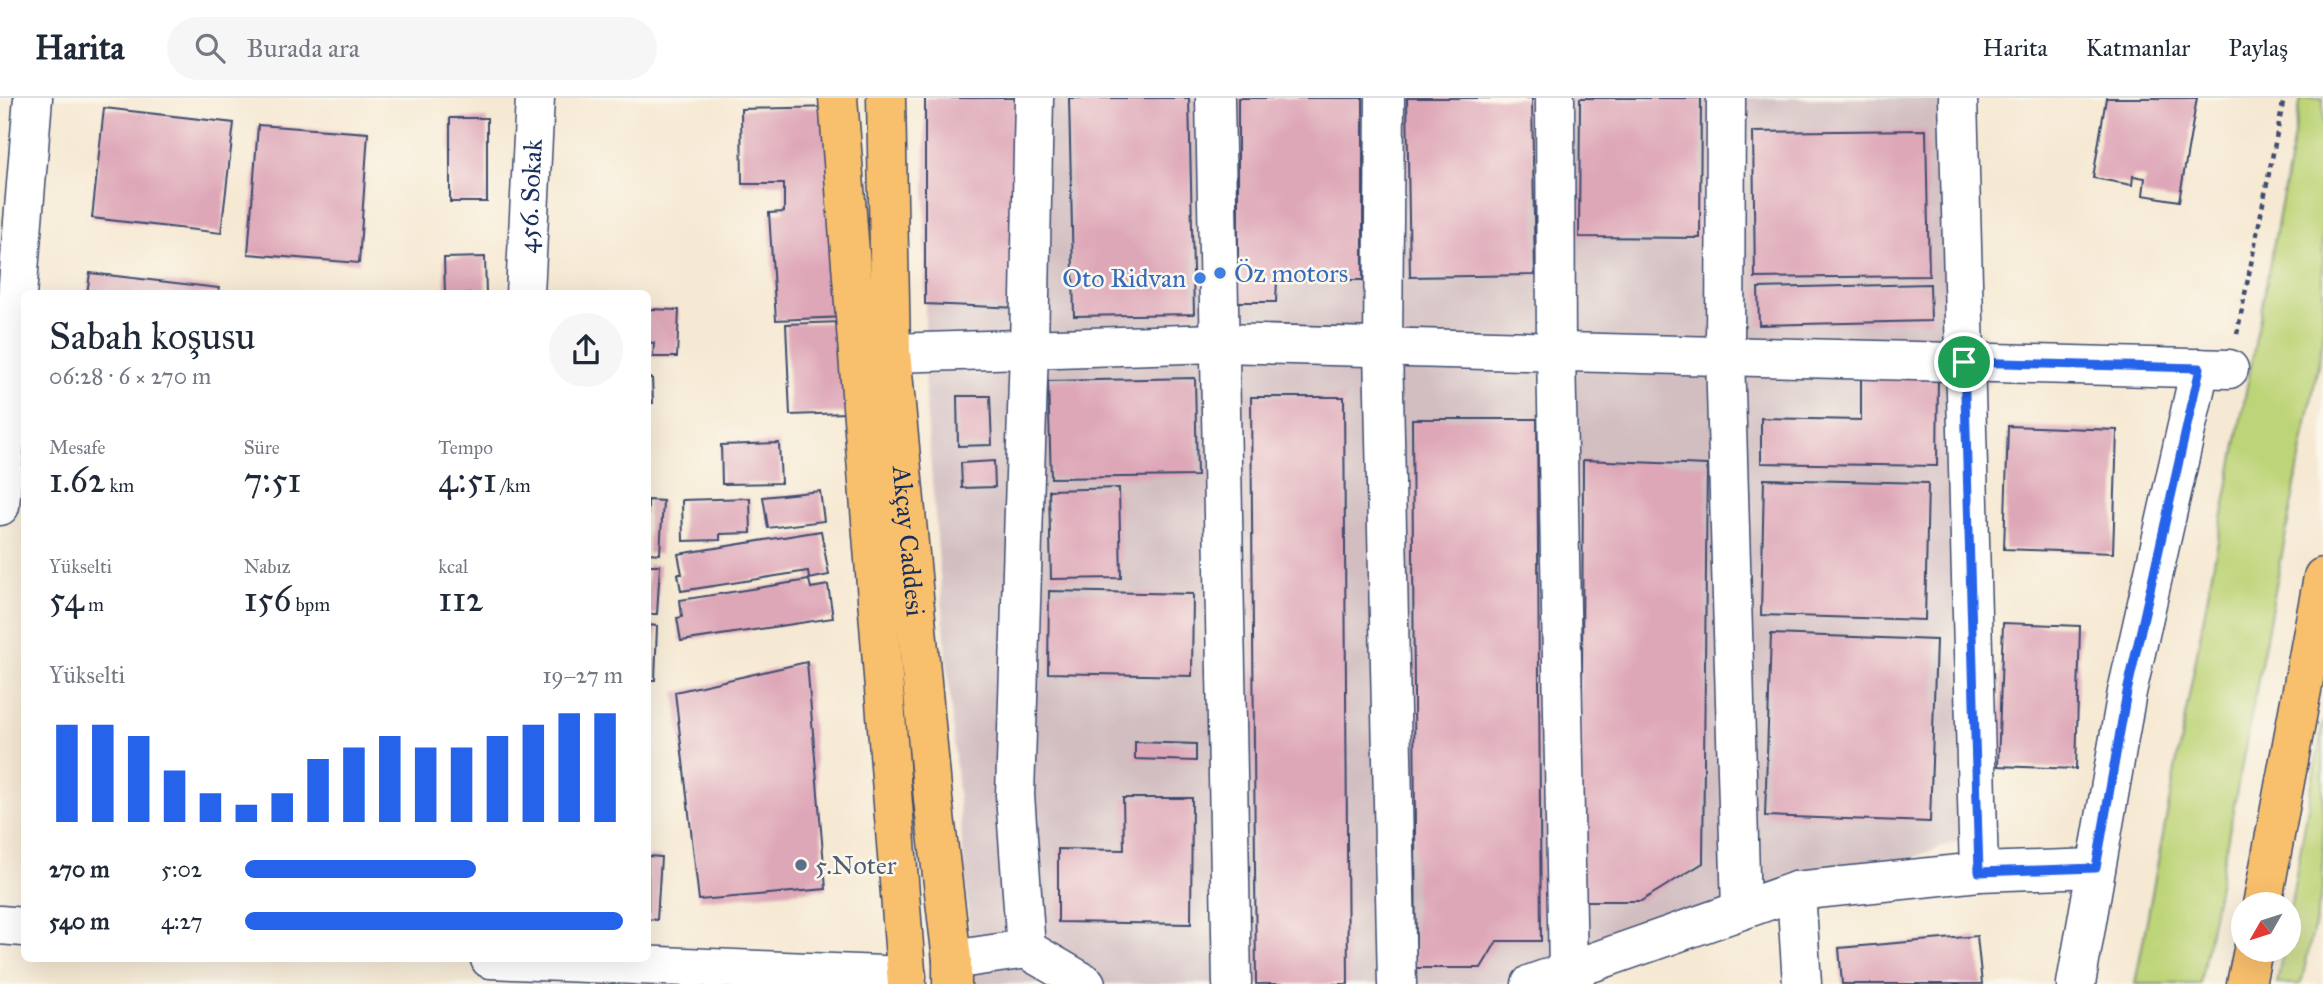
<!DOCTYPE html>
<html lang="tr">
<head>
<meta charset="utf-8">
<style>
  body { margin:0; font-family:"IM FELL Great Primer",serif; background:#f6f6f7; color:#1f2937; height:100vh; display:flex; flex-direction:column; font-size:26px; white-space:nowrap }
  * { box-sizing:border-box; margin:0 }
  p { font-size:23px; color:#747a83 }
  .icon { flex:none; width:38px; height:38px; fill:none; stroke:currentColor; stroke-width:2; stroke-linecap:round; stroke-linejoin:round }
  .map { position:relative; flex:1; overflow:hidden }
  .panel { position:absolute; left:21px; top:192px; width:630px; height:672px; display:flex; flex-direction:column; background:#fff; border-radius:10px; box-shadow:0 7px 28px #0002 }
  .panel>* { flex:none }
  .needle { width:46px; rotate:231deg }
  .tools { position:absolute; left:2231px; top:794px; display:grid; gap:14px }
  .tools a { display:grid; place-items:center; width:70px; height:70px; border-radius:50%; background:#fff; box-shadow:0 7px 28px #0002; font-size:35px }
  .pin { position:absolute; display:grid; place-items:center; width:60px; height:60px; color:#fff; margin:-30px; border:4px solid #fff; border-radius:50%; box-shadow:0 2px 7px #0007 }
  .round { display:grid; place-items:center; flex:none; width:74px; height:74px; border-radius:37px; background:#f6f6f7 }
  .head { display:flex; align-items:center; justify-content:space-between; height:119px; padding:0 28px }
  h1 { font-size:38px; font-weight:600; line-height:52px }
  .stats { display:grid; grid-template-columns:repeat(3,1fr); gap:10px; height:119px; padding:7px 28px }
  .stats div { display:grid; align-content:center }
  .stats b { font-size:35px; font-weight:600 }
  .stats small { font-size:19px; font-weight:400 }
  .stats p { font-size:19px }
  .chart { height:196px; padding:14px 28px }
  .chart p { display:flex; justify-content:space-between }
  .chart svg { width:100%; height:126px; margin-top:7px; stroke:#2563eb; stroke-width:6 }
  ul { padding:0 28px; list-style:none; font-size:23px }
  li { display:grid; grid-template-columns:112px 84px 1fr; align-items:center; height:52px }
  li i { height:18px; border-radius:9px; background:#2563eb }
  header { display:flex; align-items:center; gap:42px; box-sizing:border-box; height:98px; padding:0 35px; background:#fff; border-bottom:2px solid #e0e1e3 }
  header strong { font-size:33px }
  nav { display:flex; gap:38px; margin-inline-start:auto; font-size:24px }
  .search { width:490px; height:63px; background:#f6f6f7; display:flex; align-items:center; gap:18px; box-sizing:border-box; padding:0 24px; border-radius:38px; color:#747a83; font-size:26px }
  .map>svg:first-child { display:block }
  .industrial { fill:#d2bec1 }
  .green { fill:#bed478; stroke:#6c826b; stroke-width:2 }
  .building { fill:#dea7b8 }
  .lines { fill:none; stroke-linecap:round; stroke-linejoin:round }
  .minor-casing { stroke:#3c4b70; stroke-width:41 }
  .major-casing { stroke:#3c4b70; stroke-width:41 }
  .highway-casing { stroke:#3c4b70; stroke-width:41 }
  .path { stroke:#3c4b70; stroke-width:4.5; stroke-dasharray:5 5; stroke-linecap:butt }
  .minor { stroke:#fff; stroke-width:38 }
  .major { stroke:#f8bf6c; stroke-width:38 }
  .highway { stroke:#f8bf6c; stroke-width:38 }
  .route-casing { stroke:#fff; stroke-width:14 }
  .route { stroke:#2563eb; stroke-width:9 }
  .shop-dot { fill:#3f7fe0; stroke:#fbf7ec; stroke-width:2.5 }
  .service-dot { fill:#5c6f8a; stroke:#fbf7ec; stroke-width:2.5 }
  .labels { text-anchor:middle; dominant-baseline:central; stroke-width:5; stroke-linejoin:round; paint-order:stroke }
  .street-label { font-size:26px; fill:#1b2f5e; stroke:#fbf7ec }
  .shop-label { font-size:26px; fill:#366cbe; stroke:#fbf7ec; text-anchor:start }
  .service-label { font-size:26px; fill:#4e5e75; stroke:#fbf7ec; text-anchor:start }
</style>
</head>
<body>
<header>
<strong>Harita</strong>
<div class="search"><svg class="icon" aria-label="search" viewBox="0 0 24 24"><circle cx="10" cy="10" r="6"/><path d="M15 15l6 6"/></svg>Burada ara</div>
<nav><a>Harita</a><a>Katmanlar</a><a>Paylaş</a></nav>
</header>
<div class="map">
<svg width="2323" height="886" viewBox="0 0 2323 886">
  <rect width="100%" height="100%" fill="#fbf7ec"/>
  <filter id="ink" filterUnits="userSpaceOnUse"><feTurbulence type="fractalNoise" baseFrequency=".0143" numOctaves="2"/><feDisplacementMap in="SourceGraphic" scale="14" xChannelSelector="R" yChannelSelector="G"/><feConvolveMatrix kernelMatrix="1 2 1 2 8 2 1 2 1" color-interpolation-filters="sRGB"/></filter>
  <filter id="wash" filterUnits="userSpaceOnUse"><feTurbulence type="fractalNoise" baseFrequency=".00686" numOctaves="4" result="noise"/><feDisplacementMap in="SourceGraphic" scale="28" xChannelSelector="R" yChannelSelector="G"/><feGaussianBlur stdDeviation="1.57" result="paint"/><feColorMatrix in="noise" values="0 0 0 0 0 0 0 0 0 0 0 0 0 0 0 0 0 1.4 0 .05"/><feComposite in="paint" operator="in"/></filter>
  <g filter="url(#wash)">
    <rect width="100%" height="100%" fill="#f6e9d3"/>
    <path class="industrial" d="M 925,0 L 1946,0 L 1965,741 L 1561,886 L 974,886 L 925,298 Z"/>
    <g class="green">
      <path d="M 2301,0 L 2323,0 L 2323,241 L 2200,886 L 2135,886 Z"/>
      <path d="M 2323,624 L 2323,789 L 2301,886 L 2277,886 L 2283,852 L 2289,852 L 2289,817 Z"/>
    </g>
    <g id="blocks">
      <g class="building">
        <path d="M 925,0 L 1023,0 L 1020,210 L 925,206 Z"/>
        <path d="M 1069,0 L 1189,0 L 1194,216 L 1074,218 Z"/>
        <path d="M 1238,0 L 1363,0 L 1363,182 L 1277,182 L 1276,204 L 1238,204 Z"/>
        <path d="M 1407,0 L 1532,0 L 1535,177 L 1410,179 Z"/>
        <path d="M 1580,0 L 1701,0 L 1700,140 L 1579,139 Z"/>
        <path d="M 2106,0 L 2197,0 L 2179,103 L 2143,97 L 2145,80 L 2133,78 L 2132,87 L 2093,80 Z"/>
        <path d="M 836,9 L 845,219 L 776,222 L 769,115 L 784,114 L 784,86 L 742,86 L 741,11 Z"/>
        <path d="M 104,10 L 234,25 L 221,135 L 92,120 Z"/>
        <rect x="450" y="20" width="37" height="84"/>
        <path d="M 258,27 L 368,35 L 359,165 L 248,156 Z"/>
        <path d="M 1926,32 L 1929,178 L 1755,180 L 1753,34 Z"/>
        <path d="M 485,159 L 486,196 L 445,196 L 444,160 Z"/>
        <path d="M 90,175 L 219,190 L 218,196 L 87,196 Z"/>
        <path d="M 1930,186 L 1931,223 L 1759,227 L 1758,190 Z"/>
        <path d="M 648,211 L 679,212 L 677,259 L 653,259 L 654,245 L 648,244 Z"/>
        <path d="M 842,224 L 846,315 L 790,317 L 786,226 Z"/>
        <path d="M 1861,277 L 1938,278 L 1937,368 L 1761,365 L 1761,320 L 1861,322 Z"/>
        <path d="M 648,280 L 652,280 L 653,305 L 648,305 Z"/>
        <path d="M 1195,280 L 1197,378 L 1051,380 L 1048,283 Z"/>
        <path d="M 957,298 L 990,298 L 992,347 L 958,348 Z"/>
        <path d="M 1251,299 L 1344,299 L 1348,886 L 1256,886 Z"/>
        <path d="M 1412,321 L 1537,321 L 1541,843 L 1497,843 L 1481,870 L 1416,870 Z"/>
        <path d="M 2008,328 L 2117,332 L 2113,455 L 2004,451 Z"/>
        <path d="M 779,345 L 781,385 L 722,386 L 721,347 Z"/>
        <path d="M 1583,362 L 1707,367 L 1703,765 L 1641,803 L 1581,803 Z"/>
        <path d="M 994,363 L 995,389 L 962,390 L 961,365 Z"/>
        <path d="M 1764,381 L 1928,385 L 1925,522 L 1761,517 Z"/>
        <path d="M 1119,390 L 1121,480 L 1051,481 L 1049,392 Z"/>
        <path d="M 820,393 L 824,423 L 768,430 L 763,399 Z"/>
        <path d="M 750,400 L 751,435 L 720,436 L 720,442 L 683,443 L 682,402 Z"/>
        <path d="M 648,402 L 663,403 L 660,456 L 648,455 Z"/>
        <path d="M 821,433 L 829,477 L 809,481 L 808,473 L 681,493 L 678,476 L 682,476 L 678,456 Z"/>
        <path d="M 648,467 L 660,467 L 657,516 L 648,516 Z"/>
        <path d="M 809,482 L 811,490 L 828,487 L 833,520 L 681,543 L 677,520 L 682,519 L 680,502 Z"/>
        <path d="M 1049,493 L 1193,496 L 1192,578 L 1048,575 Z"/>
        <path d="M 2003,525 L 2080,528 L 2076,671 L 1998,668 Z"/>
        <path d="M 648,527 L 657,528 L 655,582 L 648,582 Z"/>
        <path d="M 1771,536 L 1936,542 L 1930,724 L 1765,718 Z"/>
        <path d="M 807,564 L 826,791 L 699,802 L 675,594 Z"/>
        <path d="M 1135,644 L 1196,646 L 1196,663 L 1135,661 Z"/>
        <path d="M 1123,700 L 1192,700 L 1191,826 L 1058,824 L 1058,751 L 1124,752 Z"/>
        <path d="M 648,758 L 661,759 L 657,822 L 648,821 Z"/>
        <path d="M 1977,838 L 1982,886 L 1842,886 L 1839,850 Z"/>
      </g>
    </g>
  </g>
  <g filter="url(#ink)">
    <use href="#blocks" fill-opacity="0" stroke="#3c4b70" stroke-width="2"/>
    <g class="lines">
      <defs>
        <g id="minor">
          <path d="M 1215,0 L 1232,886"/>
          <path d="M 1385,0 L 1383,249 L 1397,886"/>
          <path d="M 1555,0 L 1556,253 L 1568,873"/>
          <path d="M 1726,0 L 1725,257 L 1741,812"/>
          <path d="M 1958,0 L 1979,774"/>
          <path id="s1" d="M 525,196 L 535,0"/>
          <path d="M 859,256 L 1218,245 L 2229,271"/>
          <path d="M 0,408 L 33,0"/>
          <path d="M 1796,793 L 1802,886"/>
          <path d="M 0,827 L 24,829"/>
          <path d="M 1026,851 L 1015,697 L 1029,250 L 1034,0"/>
          <path d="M 490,861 L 907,878"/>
          <path d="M 952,862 L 1026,851 L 1086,886"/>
          <path d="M 1531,886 L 1796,793 L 1979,774 L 2096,770"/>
          <path d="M 2076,886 L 2127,594 L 2200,270"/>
        </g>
        <g id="major">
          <path d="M 838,0 L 907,886"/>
          <path id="s2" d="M 886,0 L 891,254 L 933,701 L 952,862 L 952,886"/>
        </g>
        <g id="highway">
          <path d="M 2262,807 L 2323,479"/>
          <path d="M 2246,886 L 2253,852"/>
        </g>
      </defs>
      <use href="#minor" class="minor-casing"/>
      <use href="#major" class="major-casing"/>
      <use href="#highway" class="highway-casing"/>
      <path class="path" d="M 2237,236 L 2284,0"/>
      <use href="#minor" class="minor"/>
      <use href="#major" class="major"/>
      <use href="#highway" class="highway"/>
    </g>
  </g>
  <g class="lines" filter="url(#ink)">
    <defs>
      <path id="route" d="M 1964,264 L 2200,270 L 2127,594 L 2096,770 L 1979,774 Z"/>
    </defs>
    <use href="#route" class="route-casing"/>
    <use href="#route" class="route"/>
  </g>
  <g class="shop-dot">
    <circle cx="1220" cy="175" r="7"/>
    <circle cx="1200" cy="180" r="7"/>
  </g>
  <circle class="service-dot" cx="801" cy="767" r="7"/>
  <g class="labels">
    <g class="street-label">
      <text stroke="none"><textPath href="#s1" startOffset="98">456. Sokak</textPath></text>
      <text stroke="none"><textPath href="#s2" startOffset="444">Akçay Caddesi</textPath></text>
    </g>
    <g class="shop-label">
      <text x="1234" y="175">Öz motors</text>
      <text x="1186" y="180" text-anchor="end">Oto Ridvan</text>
    </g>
    <g class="service-label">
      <text x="815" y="767">5.Noter</text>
    </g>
  </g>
</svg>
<div class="tools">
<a><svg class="needle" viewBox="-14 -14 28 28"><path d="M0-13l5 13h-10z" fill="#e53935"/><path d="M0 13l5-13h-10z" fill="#747a83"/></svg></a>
</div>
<div class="pin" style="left:1964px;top:264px;background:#1e9e55"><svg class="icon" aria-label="arrive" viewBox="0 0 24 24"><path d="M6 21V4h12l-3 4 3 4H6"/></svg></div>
<section class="panel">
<div class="head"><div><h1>Sabah koşusu</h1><p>06:28 · 6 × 270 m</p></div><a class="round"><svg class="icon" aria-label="share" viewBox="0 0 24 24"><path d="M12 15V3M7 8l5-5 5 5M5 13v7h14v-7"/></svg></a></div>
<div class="stats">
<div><p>Mesafe</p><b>1.62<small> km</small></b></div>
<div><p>Süre</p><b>7:51</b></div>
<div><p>Tempo</p><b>4:51<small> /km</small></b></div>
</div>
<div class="stats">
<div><p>Yükselti</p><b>54<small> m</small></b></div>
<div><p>Nabız</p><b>156<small> bpm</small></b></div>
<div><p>kcal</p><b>112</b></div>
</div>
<div class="chart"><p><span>Yükselti</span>19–27 m</p>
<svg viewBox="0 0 160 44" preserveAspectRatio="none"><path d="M5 44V10M15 44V10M25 44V14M35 44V26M45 44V34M55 44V38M65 44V34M75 44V22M85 44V18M95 44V14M105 44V18M115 44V18M125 44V14M135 44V10M145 44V6M155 44V6"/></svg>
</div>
<ul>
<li><b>270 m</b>5:02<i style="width:61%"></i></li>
<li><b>540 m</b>4:27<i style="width:100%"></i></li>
</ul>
</section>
</div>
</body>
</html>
